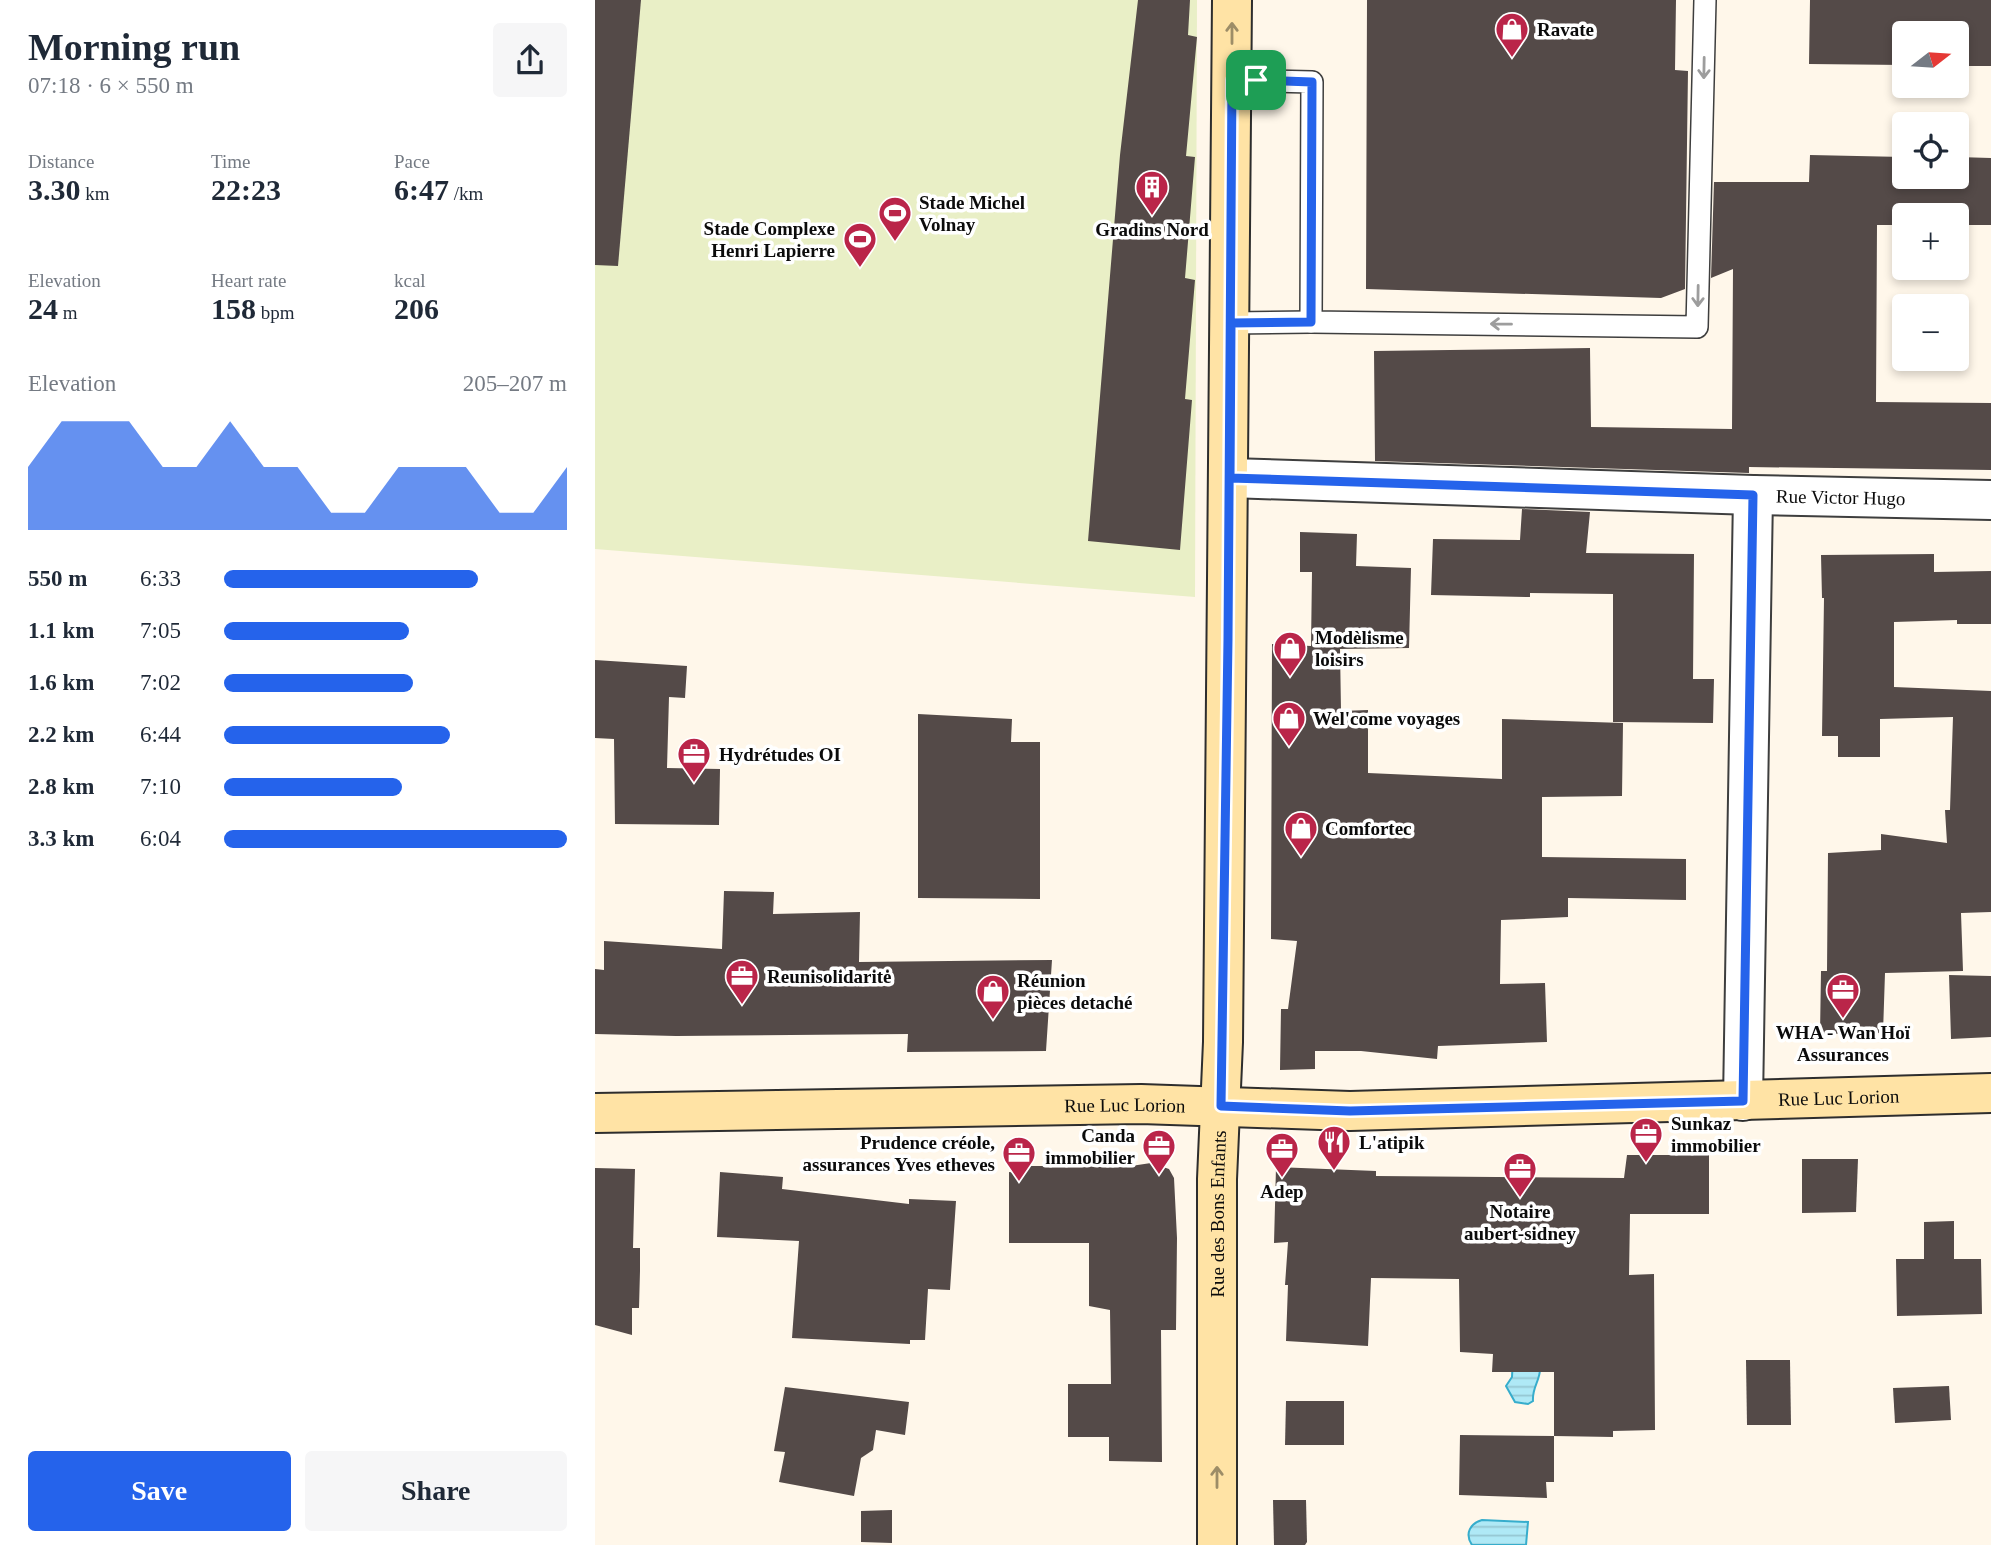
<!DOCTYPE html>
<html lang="en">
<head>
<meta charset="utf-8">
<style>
  body { margin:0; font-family:Georgia,serif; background:#f6f6f7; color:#1f2937; height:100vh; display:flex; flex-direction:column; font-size:26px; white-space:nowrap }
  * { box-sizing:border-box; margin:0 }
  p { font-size:23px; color:#747a83 }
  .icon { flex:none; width:38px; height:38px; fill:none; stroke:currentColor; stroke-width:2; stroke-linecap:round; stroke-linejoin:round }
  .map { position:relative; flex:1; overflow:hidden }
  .side { display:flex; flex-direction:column; background:#fff; width:595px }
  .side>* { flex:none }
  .needle { width:46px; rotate:73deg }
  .buttons { position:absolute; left:1297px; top:21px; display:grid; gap:14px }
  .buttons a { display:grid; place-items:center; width:77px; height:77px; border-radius:7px; background:#fff; box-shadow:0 4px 10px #0003; font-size:35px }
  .pin { position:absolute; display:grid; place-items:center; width:60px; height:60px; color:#fff; margin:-30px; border-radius:14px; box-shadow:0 4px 10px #0006 }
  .round { display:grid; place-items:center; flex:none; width:74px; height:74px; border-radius:7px; background:#f6f6f7 }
  .overview { display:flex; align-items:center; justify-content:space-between; height:119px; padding:0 28px }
  h1 { font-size:38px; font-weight:700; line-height:52px }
  .metrics { display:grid; grid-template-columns:repeat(3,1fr); gap:10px; height:119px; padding:7px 28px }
  .metrics div { display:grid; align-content:center }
  .metrics b { font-size:30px; font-weight:700 }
  .metrics small { font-size:19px; font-weight:400 }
  .metrics p { font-size:19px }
  .chart { height:196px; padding:14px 28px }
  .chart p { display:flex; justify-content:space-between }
  .chart svg { width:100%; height:126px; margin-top:7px; fill:#2563eb; opacity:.7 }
  .primary-button { display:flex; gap:14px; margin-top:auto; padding:14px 28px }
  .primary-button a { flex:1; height:80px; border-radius:7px; background:#2563eb; color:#fff; font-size:28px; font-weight:700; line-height:80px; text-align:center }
  .primary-button a+a { background:#f6f6f7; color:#1f2937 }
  ul { padding:0 28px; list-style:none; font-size:23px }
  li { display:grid; grid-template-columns:112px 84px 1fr; align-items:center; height:52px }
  li i { height:18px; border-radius:9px; background:#2563eb }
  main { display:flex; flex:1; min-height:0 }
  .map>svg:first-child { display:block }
  .pitch { fill:#e9efc6 }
  .water { fill:url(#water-rules); stroke:#37adcc; stroke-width:2 }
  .building { fill:#544a48 }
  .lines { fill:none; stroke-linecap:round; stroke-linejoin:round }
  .lane-casing { stroke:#3e3e3e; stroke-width:24 }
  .street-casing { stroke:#3e3e3e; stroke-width:42 }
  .secondary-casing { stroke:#2d2d2d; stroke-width:42 }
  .lane { stroke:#fff; stroke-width:21 }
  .street { stroke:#fff; stroke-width:38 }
  .secondary { stroke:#ffe3a5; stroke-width:38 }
  .oneway { stroke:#9d8d67 }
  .oneway2 { stroke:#9d9d9d }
  .route-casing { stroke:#fff; stroke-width:14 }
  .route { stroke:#2563eb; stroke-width:9 }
  .labels { text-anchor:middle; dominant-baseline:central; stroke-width:7; stroke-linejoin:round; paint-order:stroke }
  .poi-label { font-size:19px; font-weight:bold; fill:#0b0b0b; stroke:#fff; text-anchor:start }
  .street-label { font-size:19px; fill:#0b0b0b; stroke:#fff }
</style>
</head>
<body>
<main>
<section class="side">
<div class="overview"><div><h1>Morning run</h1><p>07:18 · 6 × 550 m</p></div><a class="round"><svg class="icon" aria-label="share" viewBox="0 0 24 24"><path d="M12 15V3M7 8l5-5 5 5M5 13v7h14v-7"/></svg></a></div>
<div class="metrics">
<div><p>Distance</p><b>3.30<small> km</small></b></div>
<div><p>Time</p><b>22:23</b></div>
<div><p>Pace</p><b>6:47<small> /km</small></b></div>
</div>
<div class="metrics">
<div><p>Elevation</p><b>24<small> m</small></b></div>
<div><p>Heart rate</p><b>158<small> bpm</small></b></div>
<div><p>kcal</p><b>206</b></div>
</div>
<div class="chart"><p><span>Elevation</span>205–207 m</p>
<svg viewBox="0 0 160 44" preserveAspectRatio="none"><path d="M0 44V22L10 6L20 6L30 6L40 22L50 22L60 6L70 22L80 22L90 38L100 38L110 22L120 22L130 22L140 38L150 38L160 22V44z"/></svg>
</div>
<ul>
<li><b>550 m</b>6:33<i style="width:74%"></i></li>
<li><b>1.1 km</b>7:05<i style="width:54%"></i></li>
<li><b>1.6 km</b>7:02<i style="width:55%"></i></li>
<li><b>2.2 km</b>6:44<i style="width:66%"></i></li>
<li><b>2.8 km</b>7:10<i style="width:52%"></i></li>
<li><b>3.3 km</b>6:04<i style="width:100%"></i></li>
</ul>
<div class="primary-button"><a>Save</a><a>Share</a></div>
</section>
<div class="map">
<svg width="1396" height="1545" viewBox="0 0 1396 1545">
  <defs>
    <pattern id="water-rules" width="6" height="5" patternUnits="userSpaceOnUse" patternTransform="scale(1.75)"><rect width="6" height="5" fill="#afe9f6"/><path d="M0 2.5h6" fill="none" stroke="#95c6d2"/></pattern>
  </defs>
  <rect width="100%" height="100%" fill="#fff7ea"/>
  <path class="pitch" d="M 0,0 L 602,0 L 600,597 L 0,549 Z"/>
  <g class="water">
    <path d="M 918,1356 L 945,1369 C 945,1381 937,1387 938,1401 L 933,1404 L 920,1402 L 911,1386 L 917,1377 Z"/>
    <path d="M 887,1520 L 933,1522 L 931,1545 L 877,1545 C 869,1533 876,1523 887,1520 Z"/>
  </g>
  <g class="building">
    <path d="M 0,0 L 46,0 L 23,266 L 0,265 Z"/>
    <path d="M 543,0 L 595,0 L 593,35 L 602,37 L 591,156 L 600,157 L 590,278 L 600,280 L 590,399 L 597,400 L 585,550 L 493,541 L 525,155 Z"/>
    <path d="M 772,0 L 1081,0 L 1080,70 L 1093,71 L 1090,289 L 1066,298 L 771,289 Z"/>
    <path d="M 1215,0 L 1396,0 L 1396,66 L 1362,66 L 1362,33 L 1309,33 L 1309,65 L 1214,64 Z"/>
    <path d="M 1215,155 L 1309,157 L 1309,177 L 1362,177 L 1362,157 L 1396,158 L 1396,225 L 1362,225 L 1362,215 L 1309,215 L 1309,225 L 1282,225 L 1281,402 L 1396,403 L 1396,470 L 1154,467 L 1154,473 L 780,461 L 779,351 L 995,348 L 996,427 L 1137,429 L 1138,269 L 1116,278 L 1119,182 L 1214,182 Z"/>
    <path d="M 927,509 L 995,512 L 991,553 L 1099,554 L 1098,679 L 1119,679 L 1118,723 L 1018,722 L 1018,594 L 935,593 L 935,597 L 836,595 L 838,539 L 925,540 Z"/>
    <path d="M 705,532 L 762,534 L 761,566 L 816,568 L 814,648 L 745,649 L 746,711 L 773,710 L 773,773 L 907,779 L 907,719 L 1028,723 L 1027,796 L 947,797 L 947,857 L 1091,859 L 1091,900 L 973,898 L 973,917 L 906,920 L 905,984 L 950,983 L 952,1042 L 843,1046 L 842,1059 L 766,1051 L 720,1051 L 720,1069 L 685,1070 L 686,1009 L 693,1009 L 702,941 L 676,939 L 677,644 L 716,646 L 717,572 L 705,572 Z"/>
    <path d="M 1339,554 L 1339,572 L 1396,571 L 1396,624 L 1362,624 L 1362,620 L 1299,622 L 1299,687 L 1396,691 L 1396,912 L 1366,913 L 1368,971 L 1290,973 L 1288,1033 L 1225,1034 L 1226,971 L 1232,971 L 1233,853 L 1286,850 L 1286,834 L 1352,843 L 1350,810 L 1355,810 L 1358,717 L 1285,719 L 1285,757 L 1243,757 L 1243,736 L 1227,736 L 1229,598 L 1227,598 L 1226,555 Z"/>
    <path d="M 0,660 L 92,666 L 90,698 L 74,697 L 72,768 L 125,769 L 124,825 L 20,824 L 19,739 L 0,738 Z"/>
    <path d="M 323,714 L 417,719 L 416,742 L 445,742 L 445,899 L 323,898 Z"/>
    <path d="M 129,891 L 179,892 L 178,914 L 265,912 L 264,962 L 457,960 L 451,1051 L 312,1052 L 313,1034 L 81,1036 L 0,1034 L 0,969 L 9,970 L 9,941 L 127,949 Z"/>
    <path d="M 1354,975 L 1396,976 L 1396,1037 L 1356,1039 Z"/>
    <path d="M 1032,1155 L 1114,1155 L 1114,1214 L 1035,1214 L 1034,1275 L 1059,1274 L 1060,1430 L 1018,1431 L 1018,1437 L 959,1436 L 959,1372 L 897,1372 L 898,1354 L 865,1352 L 864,1279 L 776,1278 L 773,1346 L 691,1341 L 693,1285 L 690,1285 L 693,1242 L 679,1243 L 681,1167 L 781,1171 L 781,1176 L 1029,1178 Z"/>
    <path d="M 1207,1159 L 1263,1159 L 1261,1212 L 1207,1213 Z"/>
    <path d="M 556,1163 L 574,1169 L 579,1178 L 582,1238 L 581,1330 L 566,1330 L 567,1462 L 514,1461 L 514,1437 L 473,1437 L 473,1384 L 516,1384 L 515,1310 L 494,1306 L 494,1243 L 414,1243 L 414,1172 L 423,1173 L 423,1166 L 536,1166 Z"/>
    <path d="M 0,1168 L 40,1169 L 38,1248 L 45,1248 L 45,1271 L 44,1308 L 37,1308 L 37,1335 L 0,1325 Z"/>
    <path d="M 125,1172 L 188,1177 L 187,1189 L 314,1204 L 314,1199 L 361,1201 L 355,1290 L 333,1289 L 330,1340 L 315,1340 L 315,1344 L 197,1338 L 204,1241 L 122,1237 Z"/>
    <path d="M 1359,1221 L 1359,1259 L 1386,1259 L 1387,1314 L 1302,1316 L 1301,1259 L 1329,1259 L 1329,1222 Z"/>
    <path d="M 1151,1360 L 1195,1360 L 1196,1425 L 1152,1425 Z"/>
    <path d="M 1354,1386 L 1356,1420 L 1300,1423 L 1298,1388 Z"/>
    <path d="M 190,1387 L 314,1402 L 310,1435 L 281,1430 L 278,1450 L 266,1458 L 259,1496 L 184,1482 L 190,1452 L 179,1451 Z"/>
    <path d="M 691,1401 L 749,1401 L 749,1445 L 690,1445 Z"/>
    <path d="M 865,1435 L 959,1436 L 959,1482 L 951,1482 L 952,1498 L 864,1495 Z"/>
    <path d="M 678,1500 L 711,1500 L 712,1542 L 710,1545 L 679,1545 Z"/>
    <path d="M 297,1510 L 297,1543 L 266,1542 L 266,1511 Z"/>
  </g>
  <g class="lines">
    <defs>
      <g id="lane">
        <path d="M 637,80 L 717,82 L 716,322 L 1102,327 L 1110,0"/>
        <path d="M 636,323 L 716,322"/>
      </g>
      <g id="street">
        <path id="s1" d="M 635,478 L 1158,495 L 1396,500"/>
        <path d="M 1148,1101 L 1158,495"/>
      </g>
      <g id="secondary">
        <path id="s2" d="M 0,1113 L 546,1104 L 755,1111 L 1396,1093"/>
        <path id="s3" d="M 622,1545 L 622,1179 L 628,1042 L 637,0"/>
      </g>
    </defs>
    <use href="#lane" class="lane-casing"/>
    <use href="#street" class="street-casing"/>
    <use href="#secondary" class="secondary-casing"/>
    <use href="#lane" class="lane"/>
    <use href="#street" class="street"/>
    <use href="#secondary" class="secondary"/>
  </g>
  <defs><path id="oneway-shaft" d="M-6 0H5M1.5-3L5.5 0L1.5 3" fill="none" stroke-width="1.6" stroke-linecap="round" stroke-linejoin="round" transform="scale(1.75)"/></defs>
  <g class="oneway">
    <use href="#oneway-shaft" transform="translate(637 33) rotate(-90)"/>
    <use href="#oneway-shaft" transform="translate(622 1477) rotate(-90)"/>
  </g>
  <g class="oneway2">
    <use href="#oneway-shaft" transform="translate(1109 68) rotate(91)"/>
    <use href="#oneway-shaft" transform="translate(1103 296) rotate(91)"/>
    <use href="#oneway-shaft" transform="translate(906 324) rotate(-179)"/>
  </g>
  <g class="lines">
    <defs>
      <path id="route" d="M 661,80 L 637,80 L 633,639 L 626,1106 L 755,1111 L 1148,1101 L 1158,495 L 635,478 L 636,323 L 716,322 L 717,82 L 661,80"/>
    </defs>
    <use href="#route" class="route-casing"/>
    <use href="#route" class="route"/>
  </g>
  <defs>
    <symbol id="shop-pin" viewBox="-11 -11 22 30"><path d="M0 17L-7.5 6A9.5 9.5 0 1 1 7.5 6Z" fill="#ba2549" stroke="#fff"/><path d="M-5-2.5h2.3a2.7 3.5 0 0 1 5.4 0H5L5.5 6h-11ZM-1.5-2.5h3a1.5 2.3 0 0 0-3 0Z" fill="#fff"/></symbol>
    <symbol id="building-pin" viewBox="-11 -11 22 30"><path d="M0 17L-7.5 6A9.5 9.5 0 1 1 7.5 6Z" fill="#ba2549" stroke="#fff"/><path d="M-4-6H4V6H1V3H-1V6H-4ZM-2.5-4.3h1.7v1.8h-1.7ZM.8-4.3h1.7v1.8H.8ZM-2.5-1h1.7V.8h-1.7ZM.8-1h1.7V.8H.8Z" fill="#fff"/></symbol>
    <symbol id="stadium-pin" viewBox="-11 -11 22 30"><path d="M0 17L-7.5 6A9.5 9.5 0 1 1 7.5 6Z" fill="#ba2549" stroke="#fff"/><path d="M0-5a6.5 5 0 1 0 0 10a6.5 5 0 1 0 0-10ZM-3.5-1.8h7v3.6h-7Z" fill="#fff"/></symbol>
    <symbol id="office-pin" viewBox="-11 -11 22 30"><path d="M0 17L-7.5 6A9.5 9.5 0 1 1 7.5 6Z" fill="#ba2549" stroke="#fff"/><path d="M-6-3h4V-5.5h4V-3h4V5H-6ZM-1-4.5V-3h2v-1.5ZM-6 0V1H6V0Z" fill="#fff"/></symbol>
    <symbol id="restaurant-pin" viewBox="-11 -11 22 30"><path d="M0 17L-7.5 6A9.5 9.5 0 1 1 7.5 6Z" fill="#ba2549" stroke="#fff"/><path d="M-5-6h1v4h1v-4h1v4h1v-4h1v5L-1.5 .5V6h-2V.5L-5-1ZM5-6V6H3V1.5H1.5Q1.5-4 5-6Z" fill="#fff"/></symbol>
  </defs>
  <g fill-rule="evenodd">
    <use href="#shop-pin" x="898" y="10" width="38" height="52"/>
    <use href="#building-pin" x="538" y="168" width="38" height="52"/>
    <use href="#stadium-pin" x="281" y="194" width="38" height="52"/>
    <use href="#stadium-pin" x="246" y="220" width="38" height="52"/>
    <use href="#shop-pin" x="676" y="629" width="38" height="52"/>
    <use href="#shop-pin" x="675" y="699" width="38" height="52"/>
    <use href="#office-pin" x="80" y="735" width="38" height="52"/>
    <use href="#shop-pin" x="687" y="809" width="38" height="52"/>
    <use href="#office-pin" x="128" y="957" width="38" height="52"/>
    <use href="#office-pin" x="1229" y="971" width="38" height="52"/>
    <use href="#shop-pin" x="379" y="972" width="38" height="52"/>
    <use href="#office-pin" x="1032" y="1115" width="38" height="52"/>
    <use href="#restaurant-pin" x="720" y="1123" width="38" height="52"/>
    <use href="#office-pin" x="545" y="1127" width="38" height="52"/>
    <use href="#office-pin" x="668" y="1130" width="38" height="52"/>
    <use href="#office-pin" x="405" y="1134" width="38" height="52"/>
    <use href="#office-pin" x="906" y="1150" width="38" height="52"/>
  </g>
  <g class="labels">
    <g class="poi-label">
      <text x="942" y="29">Ravate</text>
      <text x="324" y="202">Stade Michel<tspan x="324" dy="22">Volnay</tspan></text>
      <text x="240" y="228" text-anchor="end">Stade Complexe<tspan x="240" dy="22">Henri Lapierre</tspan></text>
      <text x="557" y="229" text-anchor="middle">Gradins Nord</text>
      <text x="720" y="637">Modèlisme<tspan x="720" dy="22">loisirs</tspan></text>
      <text x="718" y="718">Wel'come voyages</text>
      <text x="124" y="754">Hydrétudes OI</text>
      <text x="730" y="828">Comfortec</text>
      <text x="172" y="976">Reunisolidaritė</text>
      <text x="422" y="980">Réunion<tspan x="422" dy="22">pièces detaché</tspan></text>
      <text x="1248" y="1032" text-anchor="middle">WHA - Wan Hoï<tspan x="1248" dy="22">Assurances</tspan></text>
      <text x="1076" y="1123">Sunkaz<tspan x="1076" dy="22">immobilier</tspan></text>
      <text x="540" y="1135" text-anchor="end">Canda<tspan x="540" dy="22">immobilier</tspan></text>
      <text x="400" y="1142" text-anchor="end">Prudence créole,<tspan x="400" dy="22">assurances Yves etheves</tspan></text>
      <text x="764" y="1142">L'atipik</text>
      <text x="687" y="1191" text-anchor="middle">Adep</text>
      <text x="925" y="1211" text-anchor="middle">Notaire<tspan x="925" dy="22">aubert-sidney</tspan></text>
    </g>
    <g class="street-label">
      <text stroke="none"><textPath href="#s1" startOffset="611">Rue Victor Hugo</textPath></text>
      <text stroke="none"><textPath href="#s2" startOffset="1244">Rue Luc Lorion</textPath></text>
      <text stroke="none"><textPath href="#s2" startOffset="530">Rue Luc Lorion</textPath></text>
      <text stroke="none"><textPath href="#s3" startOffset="331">Rue des Bons Enfants</textPath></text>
    </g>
  </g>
</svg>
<div class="buttons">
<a><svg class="needle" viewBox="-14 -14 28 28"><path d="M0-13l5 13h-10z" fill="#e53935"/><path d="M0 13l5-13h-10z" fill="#747a83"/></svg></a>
<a><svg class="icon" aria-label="locate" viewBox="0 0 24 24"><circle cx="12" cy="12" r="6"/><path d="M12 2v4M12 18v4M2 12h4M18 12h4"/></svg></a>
<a>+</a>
<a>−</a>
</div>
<div class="pin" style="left:661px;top:80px;background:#1e9e55"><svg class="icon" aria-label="arrive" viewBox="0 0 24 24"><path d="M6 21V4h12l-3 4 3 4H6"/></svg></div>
</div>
</main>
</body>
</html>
